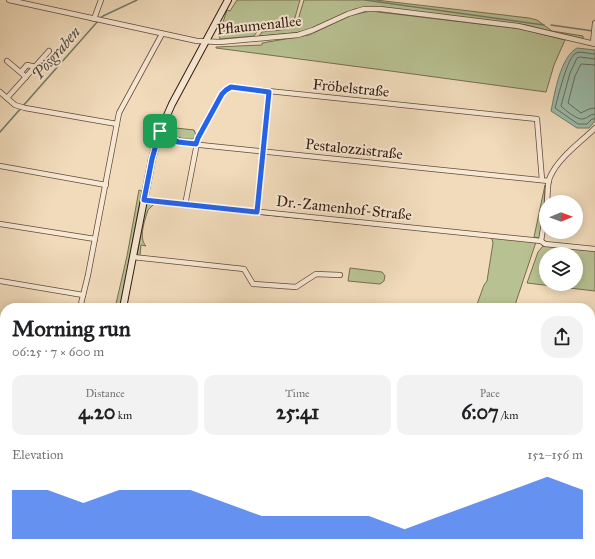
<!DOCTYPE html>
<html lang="en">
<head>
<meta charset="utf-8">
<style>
  body { margin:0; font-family:"IM FELL Great Primer",serif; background:#f2f2f2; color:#202124; height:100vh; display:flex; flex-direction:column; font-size:15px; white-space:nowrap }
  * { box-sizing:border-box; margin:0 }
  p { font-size:13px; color:#757577 }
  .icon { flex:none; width:22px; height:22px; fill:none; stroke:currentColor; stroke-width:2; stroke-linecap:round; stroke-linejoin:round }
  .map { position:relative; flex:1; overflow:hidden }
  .side { position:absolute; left:0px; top:303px; width:595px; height:256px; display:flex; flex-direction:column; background:#fff; border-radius:16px 16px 0 0; box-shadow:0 2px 10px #0003 }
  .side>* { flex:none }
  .needle { width:26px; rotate:89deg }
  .tools { position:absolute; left:539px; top:195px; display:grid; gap:8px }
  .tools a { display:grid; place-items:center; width:44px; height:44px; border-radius:50%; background:#fff; box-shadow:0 2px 10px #0003; font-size:20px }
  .pin { position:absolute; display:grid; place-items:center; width:34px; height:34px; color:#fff; margin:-17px; border-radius:8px; box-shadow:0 2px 6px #0006 }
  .round { display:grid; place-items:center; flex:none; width:42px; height:42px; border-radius:16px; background:#f2f2f2 }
  .summary { display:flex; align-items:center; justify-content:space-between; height:68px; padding:0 12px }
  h1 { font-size:22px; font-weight:700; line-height:30px }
  .stats { display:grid; grid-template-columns:repeat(3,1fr); gap:6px; height:68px; padding:4px 12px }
  .stats div { display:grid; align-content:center; border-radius:10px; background:#f2f2f2; text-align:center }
  .stats b { font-size:20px; font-weight:700 }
  .stats small { font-size:11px; font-weight:400 }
  .stats p { font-size:11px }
  .chart { height:112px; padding:8px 12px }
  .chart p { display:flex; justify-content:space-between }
  .chart svg { width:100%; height:72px; margin-top:4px; fill:#2563eb; opacity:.7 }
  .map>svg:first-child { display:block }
  .green { fill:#b8c192; stroke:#776e50; fill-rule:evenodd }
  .water { fill:#9bbcab; stroke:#737b6d }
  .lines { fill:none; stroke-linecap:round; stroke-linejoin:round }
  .shore { stroke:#686b5d; stroke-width:1 }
  .stream { stroke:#737b6d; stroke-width:1.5 }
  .street-casing { stroke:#654a3a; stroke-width:6 }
  .secondary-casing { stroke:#361a0f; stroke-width:8 }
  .street { stroke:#f6e8d3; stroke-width:4.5 }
  .secondary { stroke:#f6e8d3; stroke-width:6 }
  .route-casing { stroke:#fff; stroke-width:8 }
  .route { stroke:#2563eb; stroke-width:5 }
  .labels { text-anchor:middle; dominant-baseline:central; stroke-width:4; stroke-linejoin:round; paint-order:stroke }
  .street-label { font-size:15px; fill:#361a0f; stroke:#f6e8d3 }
  .water-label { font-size:16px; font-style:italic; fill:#544b3e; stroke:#f6e8d3 }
</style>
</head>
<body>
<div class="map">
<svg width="595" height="559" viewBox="0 0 595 559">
  <rect width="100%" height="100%" fill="#f1dbbb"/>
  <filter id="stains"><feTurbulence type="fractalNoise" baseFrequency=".005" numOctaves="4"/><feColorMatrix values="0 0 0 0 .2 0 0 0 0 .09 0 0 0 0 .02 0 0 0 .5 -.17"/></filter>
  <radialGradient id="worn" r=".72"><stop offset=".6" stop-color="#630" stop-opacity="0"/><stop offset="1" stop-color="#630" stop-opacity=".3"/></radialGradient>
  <g class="green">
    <path d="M 237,0 L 300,0 L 294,21 L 292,24 L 259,29 L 254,36 L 220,39 L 218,34 L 220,31 L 225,31 L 225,27 L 224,26 L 223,22 L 227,10 L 230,11 Z"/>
    <path d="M 304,0 L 376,0 L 529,18 L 537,20 L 552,31 L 583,36 L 583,39 L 526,25 L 371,7 L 355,9 L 306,31 L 294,33 L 259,36 L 262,32 C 272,30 289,32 297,23 Z"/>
    <path d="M 370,11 L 522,29 L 565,40 L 554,65 L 546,92 L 398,72 L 216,48 L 216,47 L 262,45 L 262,43 L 309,35 L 349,16 Z"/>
    <path d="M 167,127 L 194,130 L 196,135 L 193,139 C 184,140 170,137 167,127 Z"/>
    <path d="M 545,185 L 544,212 L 540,237 L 538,238 L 534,237 Z"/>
    <path d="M 139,190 L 142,191 L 120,308 L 115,308 L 127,256 Z"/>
    <path d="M 151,203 L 536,242 L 514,308 L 476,307 L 484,285 L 487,281 L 493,243 L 492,239 L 489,237 L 154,204 L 148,210 C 145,220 138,238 146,246 L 141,245 L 140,256 L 137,255 L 146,205 Z"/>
    <path d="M 543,246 L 595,251 L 595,291 L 527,283 L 538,252 ZM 546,254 L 576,254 L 576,284 L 546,284 Z"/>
    <path d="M 350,268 L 382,272 L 385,276 L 384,281 L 380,284 L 348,281 Z"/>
    <path d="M 0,442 L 5,443 L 5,554 L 46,554 L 44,559 L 0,559 Z"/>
  </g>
  <path class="water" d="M 577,48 L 595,50 L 595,121 L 589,128 L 577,128 L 551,111 C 555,92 560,58 577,48 Z"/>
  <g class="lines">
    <g class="shore">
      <path d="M 595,54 C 589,54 581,51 576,53 C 567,57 558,98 555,108 L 578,124 L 587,124 L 592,119 L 595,119"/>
      <path d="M 595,59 L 580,57 L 577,58 L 570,73 L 561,106 C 565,110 577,120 583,119 C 588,118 590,114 595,114"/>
      <path d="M 595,65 L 581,64 L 575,76 L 568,103 L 581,113 L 589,109 L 595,108"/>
    </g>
    <g class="stream">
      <path d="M 365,0 L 544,25"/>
      <path d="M 100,18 L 103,16 L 137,0"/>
      <path d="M 551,25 L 593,31"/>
      <path d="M 0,132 L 98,21"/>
    </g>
    <defs>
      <g id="street">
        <path d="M 9,0 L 197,41 L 220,42 L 298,35 L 313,30 L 348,14 L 364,9 L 380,9 L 518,26 L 595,44"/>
        <path d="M 94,19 L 101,0"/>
        <path d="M 593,43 L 595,23"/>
        <path d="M 7,61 L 26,77"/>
        <path d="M 21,72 L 27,65 L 36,67"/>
        <path d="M 0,92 L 15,105 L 25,108 L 117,124"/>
        <path d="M 7,98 L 49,51"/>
        <path d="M 160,131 L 178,142 L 181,143 L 549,181"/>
        <path d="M 0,166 L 106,185"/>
        <path d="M 144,200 L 532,240 L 541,241 L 545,244 L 595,249"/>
        <path d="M 547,202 C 548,194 547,184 550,177 C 559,157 580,143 595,128"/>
        <path d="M 185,205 L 198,138 L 222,94 L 226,90 L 231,87 L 537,119 L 542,180"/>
        <path d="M 257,212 L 269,92"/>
        <path d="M 0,224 L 95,239"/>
        <path d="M 541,241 L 546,211"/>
        <path d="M 133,257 L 244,269 L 253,284 L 296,287 L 316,274 L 340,275"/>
        <path d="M 0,281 L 83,295"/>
        <path d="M 80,308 L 88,275 L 119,113 L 162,34"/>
        <path d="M 0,336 L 5,336"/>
        <path d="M 0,382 L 5,383"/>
      </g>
      <g id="secondary">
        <path d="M 123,308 L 152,159 L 160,131 L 172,104 L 228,0"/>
        <path d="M 48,559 L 50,554"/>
      </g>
    </defs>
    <use href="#street" class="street-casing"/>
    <use href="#secondary" class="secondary-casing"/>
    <use href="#street" class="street"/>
    <use href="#secondary" class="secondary"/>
  </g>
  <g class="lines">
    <defs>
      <path id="route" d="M 231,87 L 269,92 L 257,212 L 144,200 L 152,159 L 160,131 L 178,142 L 196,144 L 198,138 L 222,94 L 226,90 Z"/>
    </defs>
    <use href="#route" class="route-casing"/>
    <use href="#route" class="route"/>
  </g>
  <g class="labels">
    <g class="street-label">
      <text transform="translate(259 25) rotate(-6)">Pflaumenallee</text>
      <text transform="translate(351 88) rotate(6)">Fröbelstraße</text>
      <text transform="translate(354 149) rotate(6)">Pestalozzistraße</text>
      <text transform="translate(344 208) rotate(6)">Dr.-Zamenhof-Straße</text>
    </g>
    <g class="water-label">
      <text transform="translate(56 53) rotate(-49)">Pösgraben</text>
    </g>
  </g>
  <rect width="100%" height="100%" filter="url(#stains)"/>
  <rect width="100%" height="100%" fill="url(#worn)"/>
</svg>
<div class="tools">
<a><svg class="needle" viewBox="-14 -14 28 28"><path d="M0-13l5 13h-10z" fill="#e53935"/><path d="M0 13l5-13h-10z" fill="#757577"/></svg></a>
<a><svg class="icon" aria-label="layers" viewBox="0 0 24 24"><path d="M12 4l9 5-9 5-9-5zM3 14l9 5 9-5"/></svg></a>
</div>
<div class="pin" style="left:160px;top:131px;background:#1e9e55"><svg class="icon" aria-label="arrive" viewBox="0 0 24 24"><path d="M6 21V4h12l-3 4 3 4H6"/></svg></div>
<section class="side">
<div class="summary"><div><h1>Morning run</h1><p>06:25 · 7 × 600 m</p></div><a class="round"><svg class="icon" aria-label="share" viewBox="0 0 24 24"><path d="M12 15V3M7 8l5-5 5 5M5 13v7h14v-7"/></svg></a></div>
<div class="stats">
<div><p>Distance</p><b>4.20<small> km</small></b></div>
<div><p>Time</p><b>25:41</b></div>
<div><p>Pace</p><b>6:07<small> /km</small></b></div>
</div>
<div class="chart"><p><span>Elevation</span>152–156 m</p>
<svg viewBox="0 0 160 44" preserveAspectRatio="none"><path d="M0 44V14L10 14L20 22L30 14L40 14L50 14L60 22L70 30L80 30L90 30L100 30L110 38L120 30L130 22L140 14L150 6L160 14V44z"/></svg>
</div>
</section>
</div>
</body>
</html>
